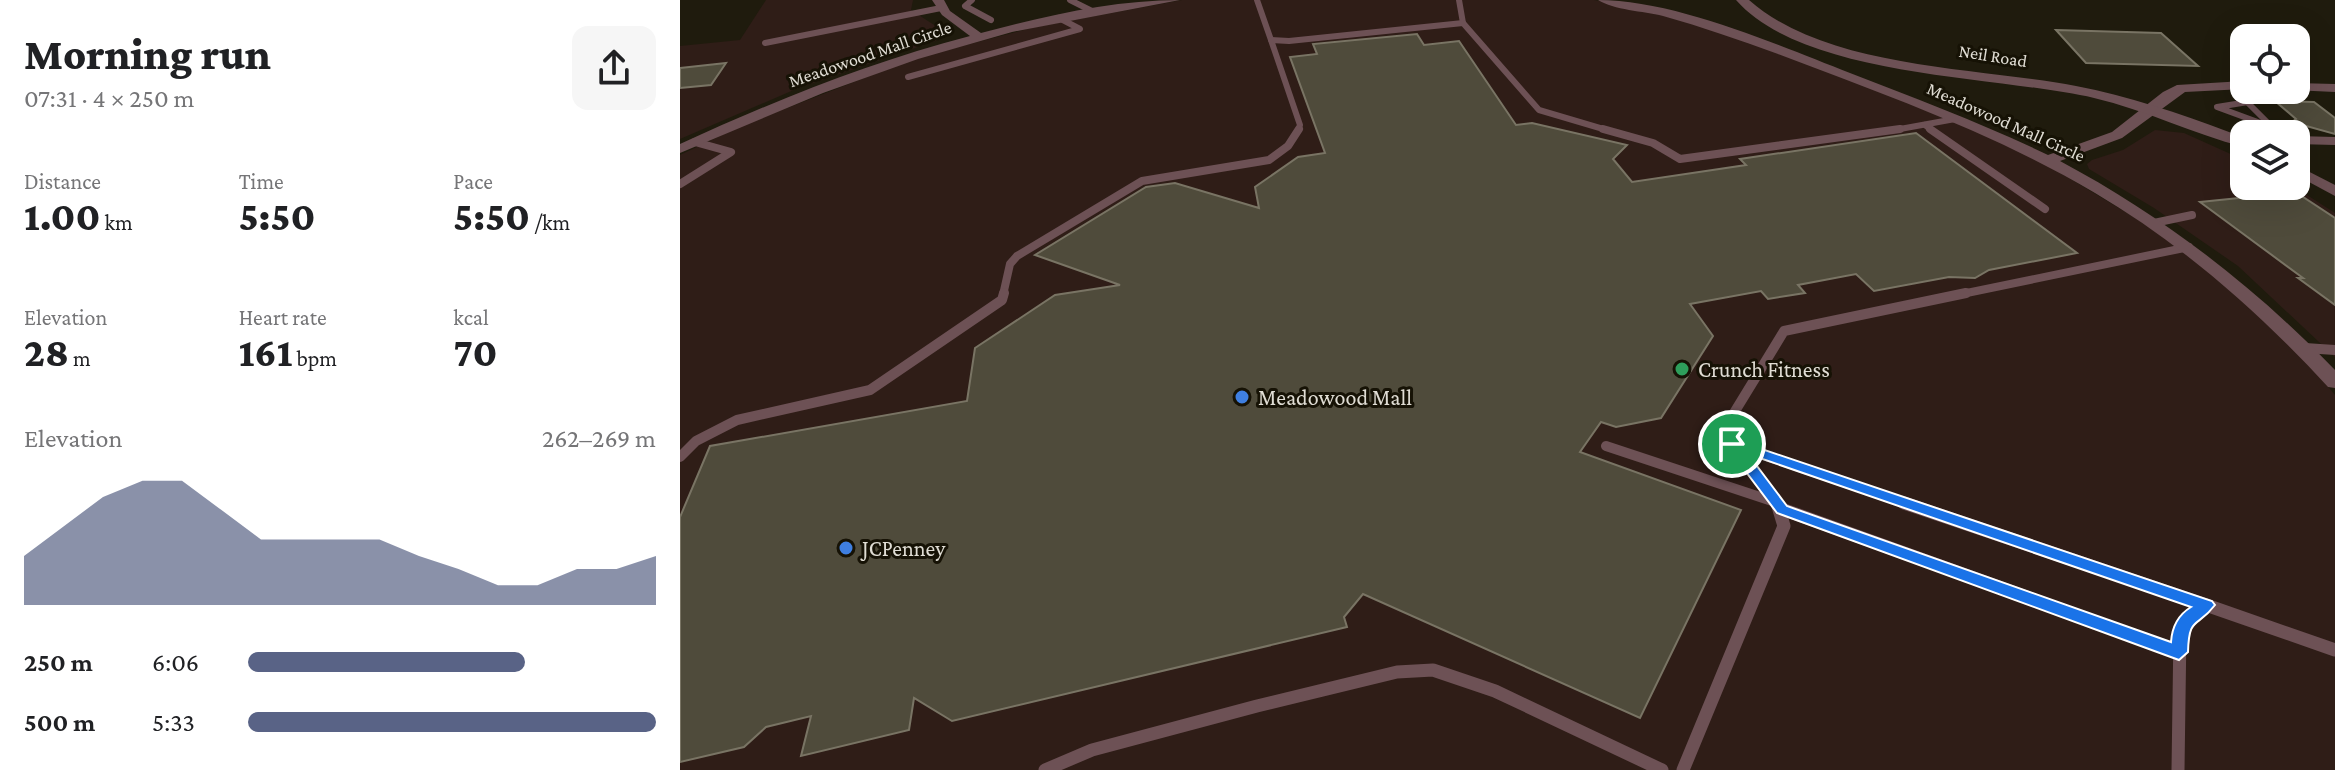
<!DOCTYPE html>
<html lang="en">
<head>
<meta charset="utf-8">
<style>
  body { margin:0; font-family:"Crimson Pro",serif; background:#f6f6f6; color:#202124; height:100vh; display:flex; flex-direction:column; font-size:30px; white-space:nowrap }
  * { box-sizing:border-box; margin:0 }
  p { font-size:26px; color:#757577 }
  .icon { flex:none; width:44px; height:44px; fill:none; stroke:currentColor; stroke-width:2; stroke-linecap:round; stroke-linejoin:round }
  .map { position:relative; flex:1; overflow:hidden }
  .details { display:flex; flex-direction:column; background:#fff; width:680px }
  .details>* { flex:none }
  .tools { position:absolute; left:1550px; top:24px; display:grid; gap:16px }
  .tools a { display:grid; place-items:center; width:80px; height:80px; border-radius:16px; background:#fff; box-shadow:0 8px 32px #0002; font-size:40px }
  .pin { position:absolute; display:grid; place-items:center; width:68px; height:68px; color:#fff; margin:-34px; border:4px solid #fff; border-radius:50%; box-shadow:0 2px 8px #0007 }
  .round { display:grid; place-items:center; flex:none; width:84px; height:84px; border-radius:16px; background:#f6f6f6 }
  .head { display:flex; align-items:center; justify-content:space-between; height:136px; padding:0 24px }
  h1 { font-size:44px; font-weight:800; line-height:60px }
  .stats { display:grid; grid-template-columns:repeat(3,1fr); gap:12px; height:136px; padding:8px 24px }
  .stats div { display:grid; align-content:center }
  .stats b { font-size:40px; font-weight:800 }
  .stats small { font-size:22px; font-weight:400 }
  .stats p { font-size:22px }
  .chart { height:224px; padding:16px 24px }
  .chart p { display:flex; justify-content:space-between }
  .chart svg { width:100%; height:144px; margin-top:8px; fill:#596386; opacity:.7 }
  ul { padding:0 24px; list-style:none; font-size:26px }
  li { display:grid; grid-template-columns:128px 96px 1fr; align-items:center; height:60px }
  li i { height:20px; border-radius:10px; background:#596386 }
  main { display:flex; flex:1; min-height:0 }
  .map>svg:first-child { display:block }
  .commercial { fill:#2f1d17 }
  .building { fill:#4f4b3b; stroke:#797464; stroke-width:2 }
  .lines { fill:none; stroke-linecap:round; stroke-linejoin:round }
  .service-far3 { stroke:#6d5155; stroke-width:6 }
  .service-far2 { stroke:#6d5155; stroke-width:8 }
  .service-far1 { stroke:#6d5155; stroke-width:10 }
  .service { stroke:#6d5155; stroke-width:13 }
  .minor { fill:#6d5155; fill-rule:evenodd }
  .tertiary { fill:#6d5155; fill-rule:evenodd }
  .route { fill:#1a73e8; stroke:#fff; stroke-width:2; fill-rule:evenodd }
  .leisure-dot { fill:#2e9e5b; stroke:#161205; stroke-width:3 }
  .shop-dot { fill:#3f7fe0; stroke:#161205; stroke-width:3 }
  .labels { text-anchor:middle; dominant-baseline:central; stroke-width:6; stroke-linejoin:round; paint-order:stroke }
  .far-street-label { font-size:18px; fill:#e0ddd4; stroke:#161205 }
  .poi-label { font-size:22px; fill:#e0ddd4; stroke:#161205; text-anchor:start }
</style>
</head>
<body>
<main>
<section class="details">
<div class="head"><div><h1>Morning run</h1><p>07:31 · 4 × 250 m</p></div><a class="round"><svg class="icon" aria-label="share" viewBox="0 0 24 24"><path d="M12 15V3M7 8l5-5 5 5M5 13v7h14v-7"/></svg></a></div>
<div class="stats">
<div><p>Distance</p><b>1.00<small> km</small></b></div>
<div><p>Time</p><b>5:50</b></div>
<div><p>Pace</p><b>5:50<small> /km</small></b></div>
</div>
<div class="stats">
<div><p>Elevation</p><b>28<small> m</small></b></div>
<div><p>Heart rate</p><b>161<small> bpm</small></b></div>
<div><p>kcal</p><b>70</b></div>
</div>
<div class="chart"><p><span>Elevation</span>262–269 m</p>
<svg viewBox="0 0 160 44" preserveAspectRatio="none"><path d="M0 44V29L10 20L20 11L30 6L40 6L50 15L60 24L70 24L80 24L90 24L100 29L110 33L120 38L130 38L140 33L150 33L160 29V44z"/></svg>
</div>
<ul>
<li><b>250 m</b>6:06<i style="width:68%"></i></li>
<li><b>500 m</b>5:33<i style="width:100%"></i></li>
</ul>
</section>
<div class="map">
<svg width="1655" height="770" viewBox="0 0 1655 770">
  <rect width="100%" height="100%" fill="#1f1b0d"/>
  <g class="commercial">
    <path d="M 86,0 L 233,0 L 231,10 L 265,32 L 267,37 L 116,89 L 0,139 L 0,46 L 60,40 Z"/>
    <path d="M 502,0 L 914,0 L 948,6 L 1057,36 L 1276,121 L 1359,160 L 1502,246 L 1615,347 L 1655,395 L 1655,770 L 0,770 L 0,155 L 61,126 L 236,58 L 355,27 Z"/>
    <path d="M 1475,130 L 1504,133 L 1564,160 L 1564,186 L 1613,186 L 1655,213 L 1655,357 L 1558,266 L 1474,208 L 1409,169 L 1407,164 L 1412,160 L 1443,150 Z"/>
  </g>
  <g class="building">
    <path d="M 1376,30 L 1481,33 L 1518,66 L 1406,63 Z"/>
    <path d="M 737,34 L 744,45 L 779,41 L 836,125 L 852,123 L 947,145 L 933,159 L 952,182 L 1066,165 L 1060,159 L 1236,133 L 1397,253 L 1309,270 L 1295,278 L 1269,277 L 1194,291 L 1176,274 L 1118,285 L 1125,293 L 1106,296 L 1088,299 L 1081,291 L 1010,304 L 1033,336 L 981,418 L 936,427 L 921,422 L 900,452 L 1061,510 L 960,718 L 683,594 L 664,617 L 667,627 L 272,721 L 234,698 L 229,730 L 121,756 L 131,716 L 86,727 L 64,747 L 0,762 L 0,517 L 30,446 L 287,401 L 295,348 L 375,295 L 440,285 L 355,255 L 466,187 L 495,183 L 579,208 L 575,187 L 618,157 L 645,153 L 610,57 L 637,54 L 633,44 Z"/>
    <path d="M 46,63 L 31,85 L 0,88 L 0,68 Z"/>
    <path d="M 1595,101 L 1634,102 L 1655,118 L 1655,134 L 1612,122 L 1616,119 Z"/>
    <path d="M 1608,193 L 1623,197 L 1655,218 L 1655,305 L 1618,278 L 1623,278 L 1520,202 Z"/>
  </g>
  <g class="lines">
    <g class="service-far3">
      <path d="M 292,0 L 285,6 L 311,20"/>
      <path d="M 390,0 L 414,12"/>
      <path d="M 577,0 L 591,40"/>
      <path d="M 779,0 L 783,23"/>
      <path d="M 85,43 L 261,8"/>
      <path d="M 228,77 L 400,29 L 379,18"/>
      <path d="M 1550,85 L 1596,131"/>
      <path d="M 1568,102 L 1537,107 L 1594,128"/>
      <path d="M 1245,125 L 1253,131"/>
      <path d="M 618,131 L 620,125 L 591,40 L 609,41 L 783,23 L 859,110 L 930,131"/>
      <path d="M 1209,131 L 1275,119"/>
    </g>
    <g class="service-far2">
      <path d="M 923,129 L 973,143 L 1000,159 L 1220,129"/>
      <path d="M 1250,129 L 1365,209"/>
      <path d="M 1594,129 L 1600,134"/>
      <path d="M 1616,140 L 1655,141"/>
      <path d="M 0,184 L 51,152 L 15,142"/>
      <path d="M 1474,223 L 1512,215"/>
      <path d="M 323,295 L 330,264 L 337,256 L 462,181 L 589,160 L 608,146 L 619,129"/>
      <path d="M 1277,295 L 1509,247"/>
    </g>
    <g class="service-far1">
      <path d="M 1625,348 L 1655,350"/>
      <path d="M 1054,445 L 1230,505"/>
      <path d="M 926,446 L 1098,503"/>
      <path d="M 0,457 L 16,441 L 57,420 L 190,390 L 322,300 L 324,293"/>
      <path d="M 1098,505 C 1082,474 1051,457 1049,421 L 1104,331 L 1286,293"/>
    </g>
    <g class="service">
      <path d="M 1224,503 L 1526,605"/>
      <path d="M 1102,509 L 1499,652"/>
      <path d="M 365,770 L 412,750 L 577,706 L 717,672 L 753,670 L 815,691 L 982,770"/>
      <path d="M 1003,770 L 1104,526 L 1097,503"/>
      <path d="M 1498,770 L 1500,630 L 1508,617 L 1526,605 L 1655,650"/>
    </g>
    <g class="minor">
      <path d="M 252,0 L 264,0 L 270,11 L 301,33 C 365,16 433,0 500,0 L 332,32 L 238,59 L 143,93 L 0,153 L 0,144 C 94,101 190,62 290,36 L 262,15 Z"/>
      <path d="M 918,0 C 996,0 1097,45 1170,73 C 1237,99 1304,124 1368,155 L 1432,132 L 1483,92 L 1497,85 L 1564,81 L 1564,89 L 1505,92 L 1442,138 L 1380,161 C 1483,216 1574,286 1655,370 L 1655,388 L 1648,387 C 1579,312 1503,245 1415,193 C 1316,134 1206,95 1098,54 C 1060,40 1022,27 983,16 C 963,11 934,10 918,0 Z"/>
      <path d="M 1616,83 L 1655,84 L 1655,92 L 1612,90 L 1616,90 Z"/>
    </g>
    <g class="tertiary">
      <path d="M 1056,0 L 1069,0 C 1147,69 1296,67 1396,86 C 1448,96 1499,113 1549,132 L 1564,138 L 1564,147 C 1513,134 1466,110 1414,98 C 1315,75 1125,78 1056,0 Z"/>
      <path d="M 1616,165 L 1655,185 L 1655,196 L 1616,175 Z"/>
    </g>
  </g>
  <path class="route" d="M 1052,439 L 1532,601 L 1535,605 C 1517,629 1509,615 1508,652 L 1499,660 L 1097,513 L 1045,444 ZM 1068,454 L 1511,607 C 1498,615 1492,626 1491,642 L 1107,506 Z"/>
  <circle class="leisure-dot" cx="1002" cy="369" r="8"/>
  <g class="shop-dot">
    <circle cx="562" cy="397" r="8"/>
    <circle cx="166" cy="548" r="8"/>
  </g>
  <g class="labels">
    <g class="far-street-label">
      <text transform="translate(190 54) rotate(-19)">Meadowood Mall Circle</text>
      <text transform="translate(1313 56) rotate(9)">Neil Road</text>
      <text transform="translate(1326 122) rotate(24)">Meadowood Mall Circle</text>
    </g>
    <g class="poi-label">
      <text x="1018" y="369">Crunch Fitness</text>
      <text x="578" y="397">Meadowood Mall</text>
      <text x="182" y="548">JCPenney</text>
    </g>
  </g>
</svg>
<div class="tools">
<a><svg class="icon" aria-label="locate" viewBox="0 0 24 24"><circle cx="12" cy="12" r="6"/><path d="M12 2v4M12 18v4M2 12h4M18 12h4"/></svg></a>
<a><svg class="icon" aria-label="layers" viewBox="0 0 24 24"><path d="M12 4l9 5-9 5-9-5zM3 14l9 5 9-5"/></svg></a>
</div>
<div class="pin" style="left:1052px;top:444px;background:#1e9e55"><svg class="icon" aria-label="arrive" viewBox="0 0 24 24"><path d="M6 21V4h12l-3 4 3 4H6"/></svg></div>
</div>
</main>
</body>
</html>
